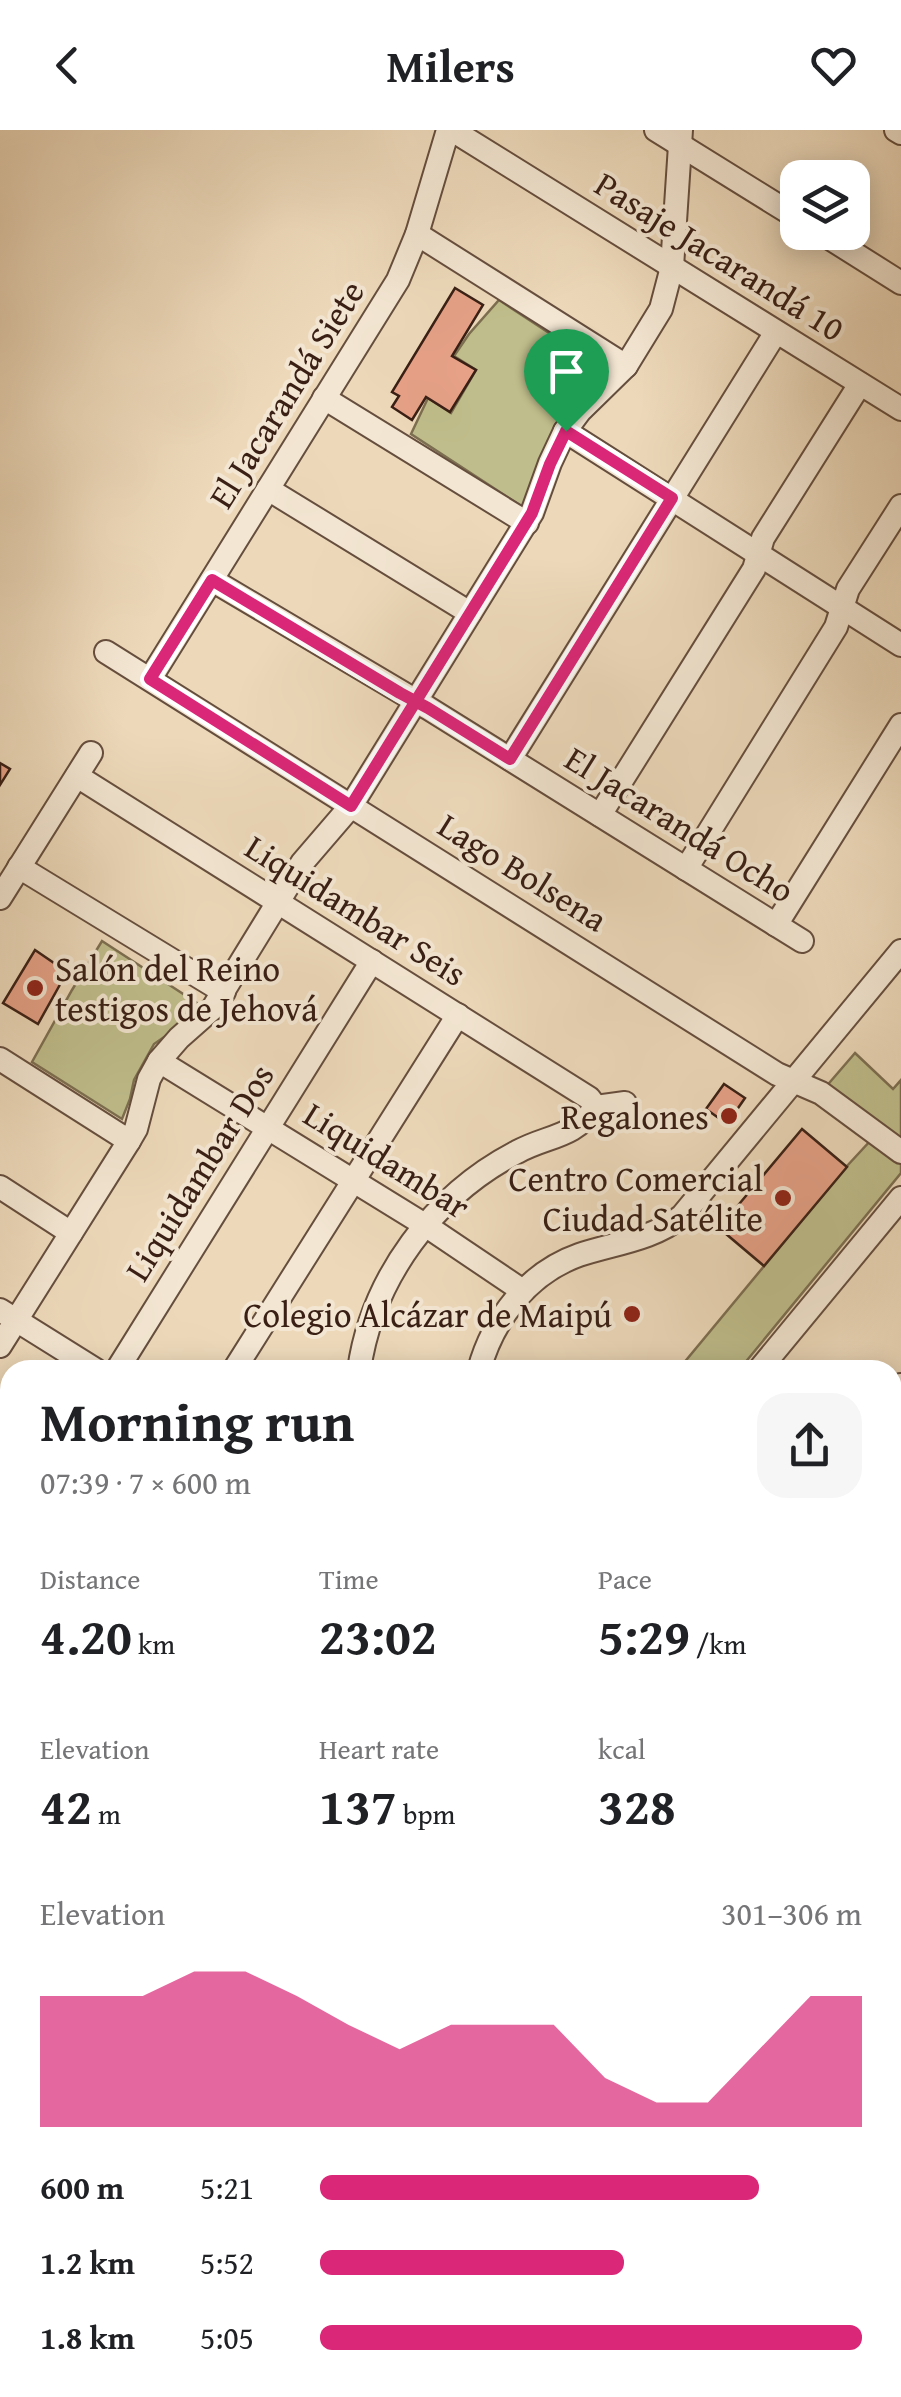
<!DOCTYPE html>
<html lang="en">
<head>
<meta charset="utf-8">
<style>
  body { margin:0; font-family:"Gentium Book Plus",serif; background:#f6f6f6; color:#202124; height:100vh; display:flex; flex-direction:column; font-size:38px; white-space:nowrap }
  * { box-sizing:border-box; margin:0 }
  p { font-size:32px; color:#757577 }
  .icon { flex:none; width:55px; height:55px; fill:none; stroke:currentColor; stroke-width:2; stroke-linecap:round; stroke-linejoin:round }
  .map { position:relative; flex:1; overflow:hidden }
  .sheet { position:absolute; left:0px; top:1230px; width:902px; height:1038px; display:flex; flex-direction:column; background:#fff; border-radius:30px 30px 0 0; box-shadow:0 5px 25px #0003 }
  .sheet>* { flex:none }
  .tools { position:absolute; left:780px; top:30px; display:grid; gap:20px }
  .tools a { display:grid; place-items:center; width:90px; height:90px; border-radius:20px; background:#fff; box-shadow:0 5px 25px #0003; font-size:50px }
  .pin { position:absolute; display:grid; place-items:center; width:85px; height:85px; color:#fff; margin:-102px -42px; border-radius:50% 50% 50% 0; rotate:-45deg; box-shadow:0 0 10px #0007 }
  .pin .icon { rotate:45deg }
  .round { display:grid; place-items:center; flex:none; width:105px; height:105px; border-radius:30px; background:#f6f6f6 }
  .summary { display:flex; align-items:center; justify-content:space-between; height:170px; padding:0 40px }
  h1 { font-size:55px; font-weight:700; line-height:75px }
  .figures { display:grid; grid-template-columns:repeat(3,1fr); gap:15px; height:170px; padding:10px 40px }
  .figures div { display:grid; align-content:center }
  .figures b { font-size:50px; font-weight:700 }
  .figures small { font-size:28px; font-weight:400 }
  .figures p { font-size:28px }
  .chart { height:280px; padding:20px 40px }
  .chart p { display:flex; justify-content:space-between }
  .chart svg { width:100%; height:180px; margin-top:10px; fill:#db2777; opacity:.7 }
  ul { padding:0 40px; list-style:none; font-size:32px }
  li { display:grid; grid-template-columns:160px 120px 1fr; align-items:center; height:75px }
  li i { height:25px; border-radius:12px; background:#db2777 }
  header { display:flex; justify-content:space-between; align-items:center; height:130px; padding:0 40px; background:#fff; font-size:45px; font-weight:700 }
  .map>svg:first-child { display:block }
  .green { fill:#bfbd8b; stroke:#7c6e50; stroke-width:2.5 }
  .building { fill:#e6a187; stroke:#391f14; stroke-width:2.5 }
  .lines { fill:none; stroke-linecap:round; stroke-linejoin:round }
  .minor-casing { stroke:#664e3e; stroke-width:26 }
  .minor { stroke:#f3e6d2; stroke-width:22 }
  .route-casing { stroke:#fff; stroke-width:20 }
  .route { stroke:#db2777; stroke-width:12 }
  .poi-dot { fill:#8f2418; stroke:#f3e6d2; stroke-width:4 }
  .labels { text-anchor:middle; dominant-baseline:central; stroke-width:8; stroke-linejoin:round; paint-order:stroke }
  .street-label { font-size:35px; fill:#391f14; stroke:#f3e6d2 }
  .poi-label { font-size:35px; fill:#391f14; stroke:#f3e6d2; text-anchor:end }
</style>
</head>
<body>
<header><svg class="icon" aria-label="back" viewBox="0 0 24 24"><path d="M15 5l-7 7 7 7"/></svg>Milers<svg class="icon" aria-label="heart" viewBox="0 0 24 24"><path d="M12 20l-8-8c-3-5 5-10 8-4 3-6 11-1 8 4z"/></svg></header>
<div class="map">
<svg width="901" height="2267" viewBox="0 0 901 2267">
  <rect width="100%" height="100%" fill="#edd9ba"/>
  <filter id="stains"><feTurbulence type="fractalNoise" baseFrequency=".002" numOctaves="4"/><feColorMatrix values="0 0 0 0 .2 0 0 0 0 .09 0 0 0 0 .02 0 0 0 .5 -.17"/></filter>
  <radialGradient id="worn" r=".72"><stop offset=".6" stop-color="#630" stop-opacity="0"/><stop offset="1" stop-color="#630" stop-opacity=".3"/></radialGradient>
  <g class="green">
    <path d="M 499,170 L 604,239 L 562,287 L 524,378 L 411,304 L 428,268 L 451,283 L 476,240 L 454,226 L 469,204 Z"/>
    <path d="M 102,811 L 197,873 L 167,905 L 154,914 L 134,950 L 130,969 L 122,989 L 32,932 L 72,860 Z"/>
    <path d="M 855,923 L 893,959 L 901,950 L 901,1016 L 824,959 Z"/>
    <path d="M 872,1009 L 901,1034 L 901,1043 L 739,1240 L 678,1240 L 847,1036 Z"/>
    <path d="M 10,2006 L 10,2122 L 0,2133 L 0,2016 Z"/>
    <path d="M 465,2258 L 652,2258 L 662,2267 L 474,2267 Z"/>
  </g>
  <g class="building">
    <path d="M 455,158 L 483,175 L 452,226 L 476,240 L 450,282 L 426,267 L 412,290 L 392,277 L 399,266 L 392,262 Z"/>
    <path d="M 0,633 L 10,639 L 0,655 Z"/>
    <path d="M 35,820 L 67,842 L 38,894 L 3,873 Z"/>
    <path d="M 724,954 L 745,968 L 727,994 L 706,979 Z"/>
    <path d="M 802,999 L 847,1037 L 764,1136 L 719,1098 Z"/>
    <path d="M 0,1926 L 10,1936 L 10,2006 L 0,2016 Z"/>
    <path d="M 0,2209 L 10,2220 L 10,2258 L 39,2258 L 29,2267 L 0,2267 Z"/>
  </g>
  <g class="lines">
    <defs>
      <g id="minor">
        <path d="M 452,0 L 901,279"/>
        <path d="M 656,0 L 798,88"/>
        <path d="M 896,0 L 901,3"/>
        <path d="M 820,102 L 901,153"/>
        <path d="M 417,104 L 626,236"/>
        <path d="M 324,268 L 527,393"/>
        <path d="M 565,301 L 901,515"/>
        <path d="M 268,359 L 470,483"/>
        <path d="M 212,450 L 428,578 L 802,811"/>
        <path d="M 106,522 L 777,944 L 821,963 L 901,1022"/>
        <path d="M 150,549 L 398,150 L 417,104 L 448,0"/>
        <path d="M 510,629 L 776,202"/>
        <path d="M 77,646 L 589,968 L 596,977"/>
        <path d="M 600,685 L 754,439 L 763,408 L 860,254"/>
        <path d="M 19,737 L 224,862"/>
        <path d="M 686,739 L 836,497 L 848,459 L 901,376"/>
        <path d="M 0,768 L 91,623"/>
        <path d="M 776,795 L 901,595"/>
        <path d="M 0,929 L 129,1011"/>
        <path d="M 159,931 L 425,1095 L 523,1161"/>
        <path d="M 596,977 L 625,973"/>
        <path d="M 0,1057 L 71,1103"/>
        <path d="M 0,1180 L 96,1240"/>
        <path d="M 0,1216 L 129,1011 L 136,999 L 149,949 L 159,931 L 179,908 L 213,878 L 302,733 L 351,676 L 532,383 L 550,333 L 565,301 L 580,281 L 626,236 L 661,179 L 672,137 L 681,0"/>
        <path d="M 117,1240 L 372,831"/>
        <path d="M 234,1240 L 458,885"/>
        <path d="M 359,1240 C 372,1148 434,1065 517,1022 C 548,1005 572,1009 596,977"/>
        <path d="M 479,1240 C 493,1189 528,1143 579,1125 C 615,1113 652,1110 682,1086 L 901,821"/>
        <path d="M 759,1240 L 901,1068"/>
        <path d="M 892,1265 L 901,1255"/>
        <path d="M 0,1310 L 10,1316"/>
        <path d="M 0,1450 L 10,1456"/>
        <path d="M 892,1460 L 901,1451"/>
        <path d="M 0,1596 L 10,1584"/>
        <path d="M 892,1617 L 901,1608"/>
        <path d="M 0,1671 L 10,1681"/>
        <path d="M 892,1776 L 901,1767"/>
        <path d="M 892,1862 L 901,1870"/>
        <path d="M 0,1897 L 10,1893"/>
        <path d="M 892,2018 L 901,2026"/>
        <path d="M 0,2154 L 10,2143"/>
        <path d="M 892,2180 L 901,2171"/>
        <path d="M 75,2258 L 82,2267"/>
        <path d="M 202,2258 L 208,2267"/>
        <path d="M 451,2258 L 459,2267"/>
        <path d="M 669,2258 L 679,2267"/>
        <path d="M 285,2267 L 294,2258"/>
        <path d="M 429,2267 L 438,2258"/>
        <path d="M 810,2267 L 819,2258"/>
      </g>
    </defs>
    <use href="#minor" class="minor-casing"/>
    <use href="#minor" class="minor"/>
  </g>
  <g class="lines">
    <defs>
      <path id="route" d="M 566,301 L 550,334 L 532,383 L 351,676 L 150,549 L 212,450 L 400,563 L 428,578 L 510,629 L 672,368 L 566,301"/>
    </defs>
    <use href="#route" class="route-casing"/>
    <use href="#route" class="route"/>
  </g>
  <g class="poi-dot">
    <circle cx="35" cy="858" r="10"/>
    <circle cx="729" cy="986" r="10"/>
    <circle cx="783" cy="1068" r="10"/>
    <circle cx="632" cy="1184" r="10"/>
  </g>
  <g class="labels">
    <g class="street-label">
      <text transform="translate(720 126) rotate(32)">Pasaje Jacarandá 10</text>
      <text transform="translate(286 264) rotate(-58)">El Jacarandá Siete</text>
      <text transform="translate(680 694) rotate(32)">El Jacarandá Ocho</text>
      <text transform="translate(523 742) rotate(32)">Lago Bolsena</text>
      <text transform="translate(356 780) rotate(32)">Liquidambar Seis</text>
      <text transform="translate(387 1030) rotate(32)">Liquidambar</text>
      <text transform="translate(199 1042) rotate(-58)">Liquidambar Dos</text>
    </g>
    <g class="poi-label">
      <text x="55" y="838" text-anchor="start">Salón del Reino<tspan x="55" dy="40">testigos de Jehová</tspan></text>
      <text x="709" y="986">Regalones</text>
      <text x="763" y="1048">Centro Comercial<tspan x="763" dy="40">Ciudad Satélite</tspan></text>
      <text x="612" y="1184">Colegio Alcázar de Maipú</text>
    </g>
  </g>
  <rect width="100%" height="100%" filter="url(#stains)"/>
  <rect width="100%" height="100%" fill="url(#worn)"/>
</svg>
<div class="tools">
<a><svg class="icon" aria-label="layers" viewBox="0 0 24 24"><path d="M12 4l9 5-9 5-9-5zM3 14l9 5 9-5"/></svg></a>
</div>
<div class="pin" style="left:566px;top:301px;background:#1e9e55"><svg class="icon" aria-label="arrive" viewBox="0 0 24 24"><path d="M6 21V4h12l-3 4 3 4H6"/></svg></div>
<section class="sheet">
<div class="summary"><div><h1>Morning run</h1><p>07:39 · 7 × 600 m</p></div><a class="round"><svg class="icon" aria-label="share" viewBox="0 0 24 24"><path d="M12 15V3M7 8l5-5 5 5M5 13v7h14v-7"/></svg></a></div>
<div class="figures">
<div><p>Distance</p><b>4.20<small> km</small></b></div>
<div><p>Time</p><b>23:02</b></div>
<div><p>Pace</p><b>5:29<small> /km</small></b></div>
</div>
<div class="figures">
<div><p>Elevation</p><b>42<small> m</small></b></div>
<div><p>Heart rate</p><b>137<small> bpm</small></b></div>
<div><p>kcal</p><b>328</b></div>
</div>
<div class="chart"><p><span>Elevation</span>301–306 m</p>
<svg viewBox="0 0 160 44" preserveAspectRatio="none"><path d="M0 44V12L10 12L20 12L30 6L40 6L50 12L60 19L70 25L80 19L90 19L100 19L110 32L120 38L130 38L140 25L150 12L160 12V44z"/></svg>
</div>
<ul>
<li><b>600 m</b>5:21<i style="width:81%"></i></li>
<li><b>1.2 km</b>5:52<i style="width:56%"></i></li>
<li><b>1.8 km</b>5:05<i style="width:100%"></i></li>
</ul>
</section>
</div>
</body>
</html>
